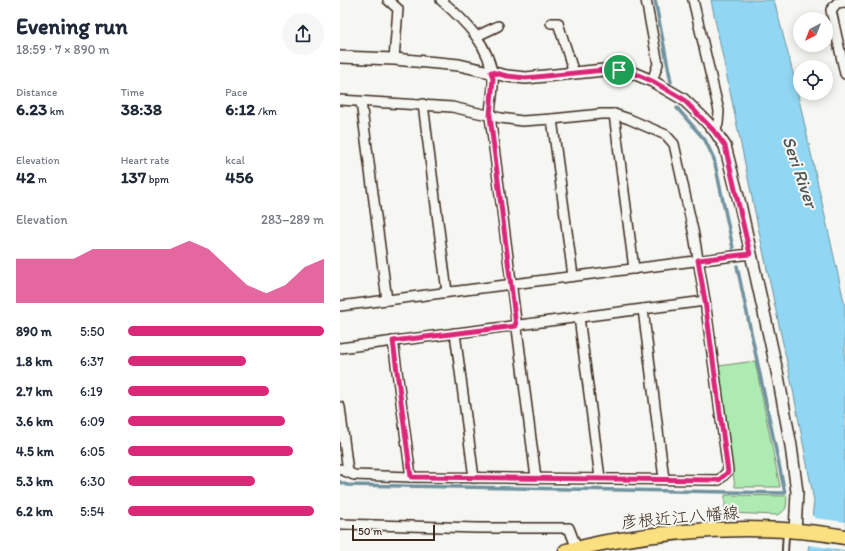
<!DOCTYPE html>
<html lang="en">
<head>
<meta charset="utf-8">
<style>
  body { margin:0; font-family:Itim,"Klee One",sans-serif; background:#f6f6f7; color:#1f2937; height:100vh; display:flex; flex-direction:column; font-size:15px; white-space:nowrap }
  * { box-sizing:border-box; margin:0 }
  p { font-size:13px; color:#747a83 }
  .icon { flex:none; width:22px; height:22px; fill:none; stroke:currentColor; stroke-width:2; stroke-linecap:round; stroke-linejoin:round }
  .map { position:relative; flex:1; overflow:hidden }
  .side { display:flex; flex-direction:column; background:#fff; width:340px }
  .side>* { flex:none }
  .needle { width:26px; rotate:222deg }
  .fabs { position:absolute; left:453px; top:12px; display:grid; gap:8px }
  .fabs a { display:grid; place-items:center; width:40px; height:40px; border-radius:50%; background:#fff; box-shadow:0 2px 10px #0003; font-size:20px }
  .scale { position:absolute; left:12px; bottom:10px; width:83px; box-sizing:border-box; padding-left:4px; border:2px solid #3b2a1e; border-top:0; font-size:11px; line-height:14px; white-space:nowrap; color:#3b2a1e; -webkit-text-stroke:3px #f6f6f2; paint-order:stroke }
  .pin { position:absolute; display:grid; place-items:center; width:34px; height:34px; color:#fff; margin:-17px; border:2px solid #fff; border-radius:50%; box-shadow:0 1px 4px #0007 }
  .round { display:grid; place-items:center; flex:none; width:42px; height:42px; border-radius:21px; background:#f6f6f7 }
  .overview { display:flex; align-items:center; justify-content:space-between; height:68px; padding:0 16px }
  h1 { font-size:22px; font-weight:800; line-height:30px }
  .stats { display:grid; grid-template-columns:repeat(3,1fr); gap:6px; height:68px; padding:4px 16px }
  .stats div { display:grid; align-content:center }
  .stats b { font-size:17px; font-weight:800 }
  .stats small { font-size:11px; font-weight:400 }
  .stats p { font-size:11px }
  .chart { height:112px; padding:8px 16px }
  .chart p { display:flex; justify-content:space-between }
  .chart svg { width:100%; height:72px; margin-top:4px; fill:#db2777; opacity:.7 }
  ul { padding:0 16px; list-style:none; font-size:13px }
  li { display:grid; grid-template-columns:64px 48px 1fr; align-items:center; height:30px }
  li i { height:10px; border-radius:5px; background:#db2777 }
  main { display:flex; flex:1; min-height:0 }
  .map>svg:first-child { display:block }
  .green { fill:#adebb2; stroke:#748a68 }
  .water { fill:#91d7f3; stroke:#6f929e }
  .pier { fill:#f6f6f2 }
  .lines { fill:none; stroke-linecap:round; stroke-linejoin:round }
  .stream { stroke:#6f929e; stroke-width:3.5 }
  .service-casing { stroke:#3b2a1e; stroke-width:8 }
  .minor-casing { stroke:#3b2a1e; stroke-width:12 }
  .tertiary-casing { stroke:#3b2a1e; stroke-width:14 }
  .primary-casing { stroke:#3b2a1e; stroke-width:17 }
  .service { stroke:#f6f6f2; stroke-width:4.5 }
  .minor { stroke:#f6f6f2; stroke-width:9 }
  .tertiary { stroke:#f6f6f2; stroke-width:11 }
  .primary { stroke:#fbe080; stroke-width:14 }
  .route-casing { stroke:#fff; stroke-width:8 }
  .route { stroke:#db2777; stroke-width:5 }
  .labels { text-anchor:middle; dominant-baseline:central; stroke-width:4; stroke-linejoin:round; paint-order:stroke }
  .street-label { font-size:17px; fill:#3b2a1e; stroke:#f6f6f2 }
  .water-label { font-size:18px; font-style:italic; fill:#505553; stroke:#f6f6f2 }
</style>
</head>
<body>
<main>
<section class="side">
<div class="overview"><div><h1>Evening run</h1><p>18:59 · 7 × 890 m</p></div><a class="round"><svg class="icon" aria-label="share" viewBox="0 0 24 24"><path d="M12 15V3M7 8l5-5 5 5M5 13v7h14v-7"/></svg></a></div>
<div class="stats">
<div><p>Distance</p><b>6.23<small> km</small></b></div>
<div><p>Time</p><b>38:38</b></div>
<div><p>Pace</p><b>6:12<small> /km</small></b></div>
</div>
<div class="stats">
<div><p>Elevation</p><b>42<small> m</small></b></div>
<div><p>Heart rate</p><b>137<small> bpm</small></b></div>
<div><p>kcal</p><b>456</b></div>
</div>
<div class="chart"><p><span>Elevation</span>283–289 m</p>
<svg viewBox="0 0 160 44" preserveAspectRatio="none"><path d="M0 44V17L10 17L20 17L30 17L40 11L50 11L60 11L70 11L80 11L90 6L100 11L110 22L120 33L130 38L140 33L150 22L160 17V44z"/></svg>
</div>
<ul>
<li><b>890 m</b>5:50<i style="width:100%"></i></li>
<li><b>1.8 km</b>6:37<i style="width:60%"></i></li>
<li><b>2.7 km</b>6:19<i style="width:72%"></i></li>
<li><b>3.6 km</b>6:09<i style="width:80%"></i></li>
<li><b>4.5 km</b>6:05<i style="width:84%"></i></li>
<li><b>5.3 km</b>6:30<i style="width:65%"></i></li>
<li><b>6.2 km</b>5:54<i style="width:95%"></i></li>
</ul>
</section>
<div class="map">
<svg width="505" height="551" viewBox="0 0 505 551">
  <rect width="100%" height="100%" fill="#f6f6f2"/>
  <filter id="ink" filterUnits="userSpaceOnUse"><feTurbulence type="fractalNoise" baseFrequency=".025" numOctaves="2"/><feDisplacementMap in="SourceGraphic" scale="8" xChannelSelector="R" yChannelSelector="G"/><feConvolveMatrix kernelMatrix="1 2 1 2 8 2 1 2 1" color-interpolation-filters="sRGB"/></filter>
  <g filter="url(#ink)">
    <g class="green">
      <path d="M 415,361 L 440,487 L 395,487 L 379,366 Z"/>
      <path d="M 385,495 L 447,496 C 446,507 448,510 437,515 L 388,513 L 385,508 Z"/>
    </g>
    <path class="water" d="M 371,0 L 434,0 L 454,77 L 505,306 L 505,551 L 468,551 L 474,501 L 453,390 L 421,241 Z"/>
    <path class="pier" d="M 470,513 L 475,518 L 505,522 L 505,550 L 467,545 Z"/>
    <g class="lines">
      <g class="stream">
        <path d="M 315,0 L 331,82"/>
        <path d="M 337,108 L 365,140 L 374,159 L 393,248"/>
        <path d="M 0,482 L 7,485 L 445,493 L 397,266"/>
      </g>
      <defs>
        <path id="service" d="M 445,551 L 446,533"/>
        <g id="minor">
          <path d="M 48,0 L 58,9 L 54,59"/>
          <path d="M 101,0 C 125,21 150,45 153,79 C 154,91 150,104 150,116 L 196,478"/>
          <path d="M 306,0 L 318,64 L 312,81"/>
          <path d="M 353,0 L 379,111 L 378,124 L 375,131"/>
          <path d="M 505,2 L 497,3 L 491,10 L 505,74"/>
          <path d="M 211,23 L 218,23 L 234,73"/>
          <path d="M 137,36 L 158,26"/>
          <path d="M 0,100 L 112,107 L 161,118 L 182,121 L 212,119 L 261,114 L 274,114 L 289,119 L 326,135 L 334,144 L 354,235 L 365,301 L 388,471 L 379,480 L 71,477 L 14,475 L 0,469"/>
          <path d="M 21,102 L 47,300"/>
          <path d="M 83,104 L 107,292"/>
          <path d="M 274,114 L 294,269"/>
          <path d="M 212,119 L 233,276"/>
          <path d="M 0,306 L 410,254"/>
          <path d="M 303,309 L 324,479"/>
          <path d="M 239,317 L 260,478"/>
          <path d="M 115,333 L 134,478"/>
          <path d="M 53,341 L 71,477"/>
          <path d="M 0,348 L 365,301"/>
          <path d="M 0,407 L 8,472"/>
          <path d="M 0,524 L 137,528 L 229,528 L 237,549"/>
        </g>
        <path id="tertiary" d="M 0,57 L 54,59 L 119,65 L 167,76 L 186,78 L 264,70 L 279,70 L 291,72 L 312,81 L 343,99 L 362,117 L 375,131 L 385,146 L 400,204 L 438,376 L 451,446 L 457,492 L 455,532"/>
        <path id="primary" d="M 226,551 C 242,548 258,543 274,541 C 350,528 429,524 505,537"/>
      </defs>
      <use href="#service" class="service-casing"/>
      <use href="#minor" class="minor-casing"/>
      <use href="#tertiary" class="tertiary-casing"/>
      <use href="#primary" class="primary-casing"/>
      <use href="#service" class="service"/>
      <use href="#minor" class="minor"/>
      <use href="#tertiary" class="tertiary"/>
      <use href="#primary" class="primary"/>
    </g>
  </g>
  <g class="lines" filter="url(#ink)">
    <defs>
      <path id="route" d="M 264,70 L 279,70 L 291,72 L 312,81 L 343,99 L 374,131 L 385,146 L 410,254 L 358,260 L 365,301 L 388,472 L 379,480 L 71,477 L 53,341 L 176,326 L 150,116 L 153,78 L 151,72 L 167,76 L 186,78 Z"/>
    </defs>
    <use href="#route" class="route-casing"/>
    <use href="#route" class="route"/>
  </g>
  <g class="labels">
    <g class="street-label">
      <text transform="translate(340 517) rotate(-5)">彦根近江八幡線</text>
    </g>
    <g class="water-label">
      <text transform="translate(460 172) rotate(71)">Seri River</text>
    </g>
  </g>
</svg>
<div class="fabs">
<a><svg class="needle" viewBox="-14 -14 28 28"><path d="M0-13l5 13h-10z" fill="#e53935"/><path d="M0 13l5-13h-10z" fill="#747a83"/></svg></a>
<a><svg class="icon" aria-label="locate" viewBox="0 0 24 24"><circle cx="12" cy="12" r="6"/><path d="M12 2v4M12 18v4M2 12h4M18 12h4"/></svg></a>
</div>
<div class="scale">50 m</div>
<div class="pin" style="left:279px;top:70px;background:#1e9e55"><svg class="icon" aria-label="arrive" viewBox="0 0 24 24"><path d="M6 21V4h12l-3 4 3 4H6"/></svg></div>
</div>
</main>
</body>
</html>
